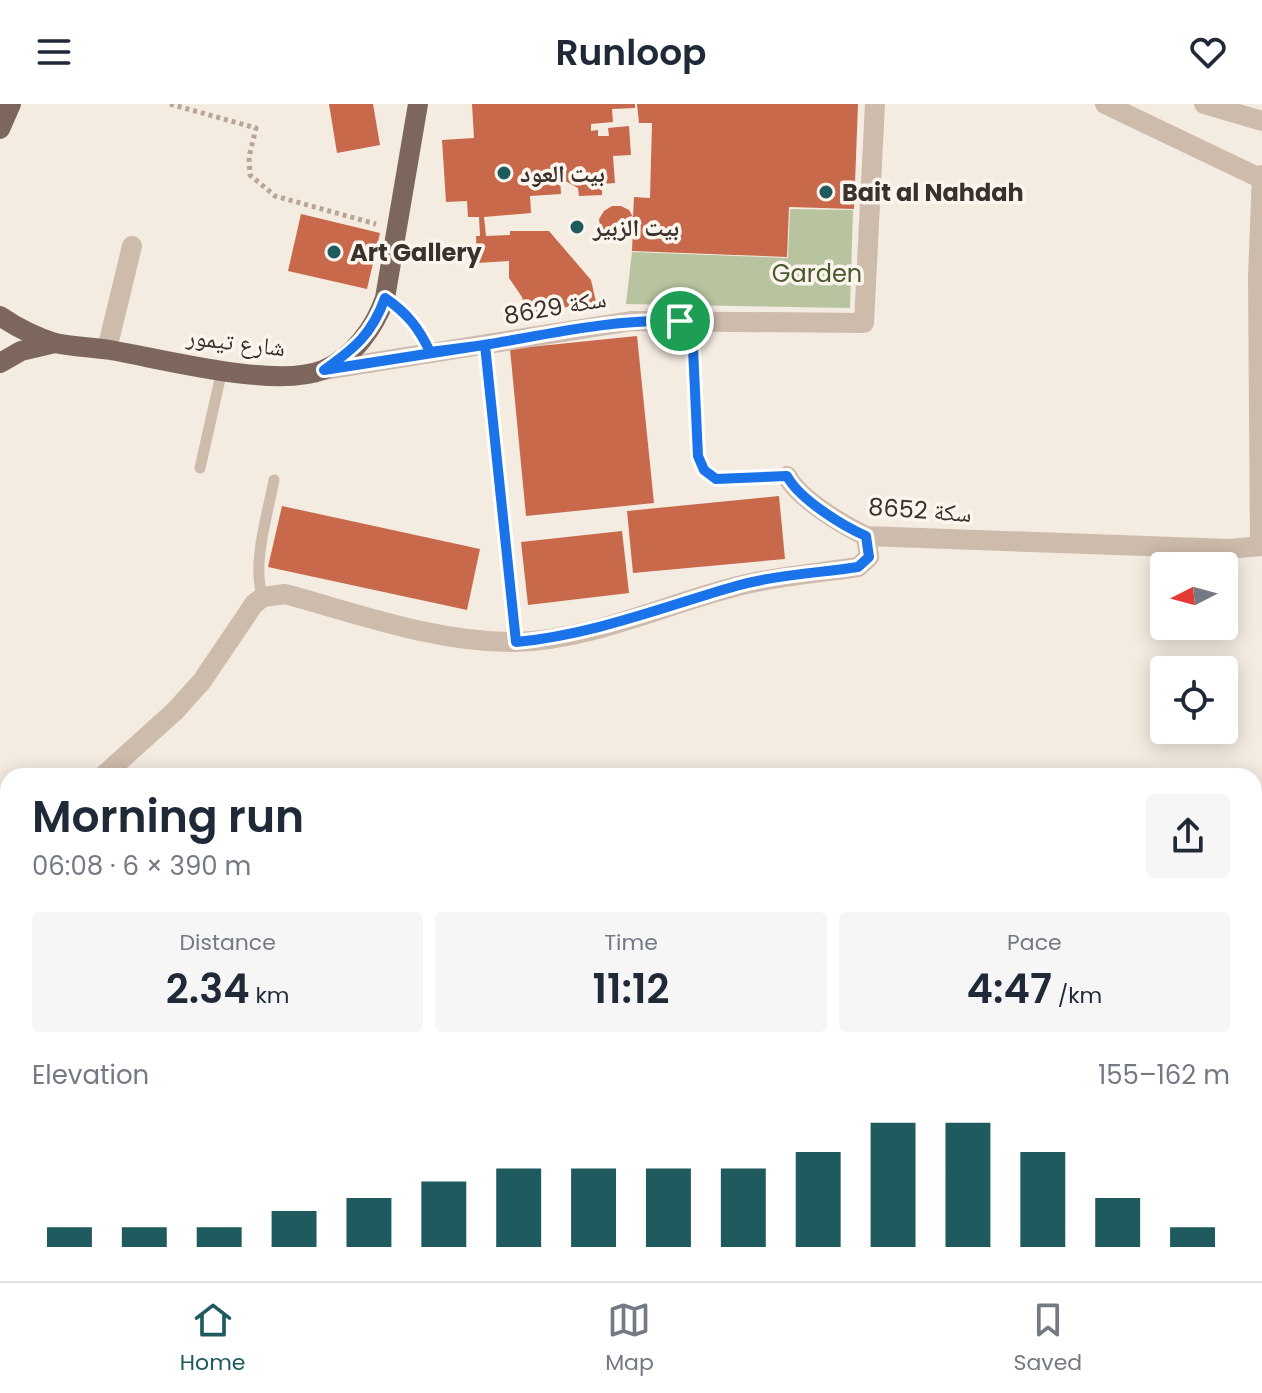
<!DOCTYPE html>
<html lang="en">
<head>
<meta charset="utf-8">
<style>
  body { margin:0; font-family:Poppins,"Noto Naskh Arabic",sans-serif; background:#f6f6f7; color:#1f2937; height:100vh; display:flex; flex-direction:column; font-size:30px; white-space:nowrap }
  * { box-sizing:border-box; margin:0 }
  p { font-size:26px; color:#747a83 }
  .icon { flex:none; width:44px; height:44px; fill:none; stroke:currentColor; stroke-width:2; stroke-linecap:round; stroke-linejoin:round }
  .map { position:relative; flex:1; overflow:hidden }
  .details { position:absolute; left:0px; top:664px; width:1262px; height:514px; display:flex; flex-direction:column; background:#fff; border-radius:24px 24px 0 0; box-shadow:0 4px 20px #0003 }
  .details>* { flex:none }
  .needle { width:52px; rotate:264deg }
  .fabs { position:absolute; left:1150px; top:448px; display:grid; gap:16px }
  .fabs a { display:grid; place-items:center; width:88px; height:88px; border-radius:8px; background:#fff; box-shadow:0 4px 20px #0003; font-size:40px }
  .pin { position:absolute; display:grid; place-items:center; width:68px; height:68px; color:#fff; margin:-34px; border:4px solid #fff; border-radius:50%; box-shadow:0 2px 8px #0007 }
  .round { display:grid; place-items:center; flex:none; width:84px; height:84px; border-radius:8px; background:#f6f6f7 }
  .headline { display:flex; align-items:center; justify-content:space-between; height:136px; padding:0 32px }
  h1 { font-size:44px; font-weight:600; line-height:60px }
  .metrics { display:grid; grid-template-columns:repeat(3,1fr); gap:12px; height:136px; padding:8px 32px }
  .metrics div { display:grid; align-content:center; border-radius:8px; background:#f6f6f7; text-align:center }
  .metrics b { font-size:40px; font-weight:600 }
  .metrics small { font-size:22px; font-weight:400 }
  .metrics p { font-size:22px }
  .chart { height:224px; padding:16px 32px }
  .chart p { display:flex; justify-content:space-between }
  .chart svg { width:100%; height:144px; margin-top:8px; stroke:#1f5a5e; stroke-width:6 }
  header { display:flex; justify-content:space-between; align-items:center; height:104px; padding:0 32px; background:#fff; font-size:36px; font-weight:600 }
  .tab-bar { display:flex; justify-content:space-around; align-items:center; height:112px; border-top:2px solid #e0e1e3; background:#fff; font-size:22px; color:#747a83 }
  .tab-bar a { display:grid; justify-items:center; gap:4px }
  .tab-bar .current { color:#1f5a5e }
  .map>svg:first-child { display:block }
  .green { fill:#b8c4a0 }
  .building { fill:#c8694b }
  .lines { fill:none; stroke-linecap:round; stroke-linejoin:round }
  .path { stroke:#b9a596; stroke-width:5; stroke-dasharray:4 4; stroke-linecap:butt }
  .service { stroke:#cdbbac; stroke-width:11 }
  .minor { stroke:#cdbbac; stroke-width:20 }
  .primary { stroke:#7d675c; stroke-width:20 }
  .route-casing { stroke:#fff; stroke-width:16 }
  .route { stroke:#1a73e8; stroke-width:10 }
  .poi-dot { fill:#1f5a5e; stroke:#fbf5ee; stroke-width:3 }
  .labels { text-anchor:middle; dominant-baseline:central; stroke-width:7; stroke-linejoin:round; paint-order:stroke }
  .poi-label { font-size:24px; font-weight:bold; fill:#3b302b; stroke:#fbf5ee; text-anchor:start }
  .park-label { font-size:24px; fill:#4a5a2e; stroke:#fbf5ee }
  .street-label { font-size:24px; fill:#3b302b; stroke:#fbf5ee }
</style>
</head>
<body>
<header><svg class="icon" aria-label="menu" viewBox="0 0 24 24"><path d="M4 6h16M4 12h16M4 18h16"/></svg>Runloop<svg class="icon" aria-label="heart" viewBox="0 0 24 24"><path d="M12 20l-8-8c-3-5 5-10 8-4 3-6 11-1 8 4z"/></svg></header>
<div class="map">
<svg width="1262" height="1177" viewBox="0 0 1262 1177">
  <rect width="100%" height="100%" fill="#f4ebe1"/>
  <path class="green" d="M 790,105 L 853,106 L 850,204 L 626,200 L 632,148 L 788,154 Z"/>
  <g class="building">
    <path d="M 329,0 L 373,0 L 380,41 L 337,49 Z"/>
    <path d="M 472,0 L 635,0 L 635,4 L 612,5 L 613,18 L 591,20 L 591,27 L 598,26 L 598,32 L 609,32 L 608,24 L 629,22 L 631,51 L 613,52 L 615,79 L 602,80 L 602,91 L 579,92 L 578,84 L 560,74 L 561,90 L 530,92 L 531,109 L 484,113 L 486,132 L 510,131 L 510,127 L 549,127 L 591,176 L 596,198 L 526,210 L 522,193 L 509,174 L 509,157 L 477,159 L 476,132 L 480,132 L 479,113 L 468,113 L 467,97 L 446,98 L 442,36 L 474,34 Z"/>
    <path d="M 637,0 L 858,0 L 854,105 L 789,103 L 787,153 L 632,147 L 633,126 L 630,132 L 622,137 L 613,137 L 604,132 L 600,124 L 599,115 L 604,107 L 612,102 L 621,102 L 629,106 L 633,113 L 634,93 L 650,94 L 652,19 L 639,19 Z"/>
    <path d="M 301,110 L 380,129 L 367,185 L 288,167 Z"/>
    <path d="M 637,232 L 654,399 L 526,412 L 510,245 Z"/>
    <path d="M 779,392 L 785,455 L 633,469 L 627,407 Z"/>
    <path d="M 282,402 L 480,445 L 467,506 L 268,463 Z"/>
    <path d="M 622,427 L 629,489 L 528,501 L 521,438 Z"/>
  </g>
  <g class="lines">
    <path class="path" d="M 170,0 L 256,24 L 249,53 L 250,71 L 275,92 L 376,120"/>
    <g class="service">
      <path d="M 385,194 C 407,209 419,224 430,248"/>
      <path d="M 681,218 L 687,225 L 693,244 L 698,352 L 704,366 L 716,375 L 787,372"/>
      <path d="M 485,241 L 516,538"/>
      <path d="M 200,364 L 222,266"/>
      <path d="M 263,493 C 251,462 268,409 274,376"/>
    </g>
    <g class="minor">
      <path d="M 1105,0 L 1262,75"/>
      <path d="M 1204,0 L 1262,17"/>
      <path d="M 107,245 L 132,142"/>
      <path d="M 324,266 L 631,217 L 864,219 L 875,0"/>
      <path d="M 787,372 C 799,395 843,421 866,432 L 1229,445 L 1262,442"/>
      <path d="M 1260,442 L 1258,174 L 1262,71"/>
      <path d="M 103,672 L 175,607 L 202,577 L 254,500 L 263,493 L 285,490 C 359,510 438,539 515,538 C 592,536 665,500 738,482 C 777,472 819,469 858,463 L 869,453 L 866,432"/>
      <path d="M 0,760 L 8,753"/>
      <path d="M 0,1012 L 8,1015"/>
    </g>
    <g class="primary">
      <path d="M 0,25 L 11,0"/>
      <path d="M 0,212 C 16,223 36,233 55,239 C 73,243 92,243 110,246 C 163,255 275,285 323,266 C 353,254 375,223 385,194 L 418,0"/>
      <path d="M 0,259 L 21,247 L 55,239"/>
    </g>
  </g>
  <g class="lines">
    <defs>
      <path id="route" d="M 680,217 C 615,215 554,229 490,240 C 435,249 379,257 324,266 C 355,244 372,230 385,194 C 407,209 419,224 430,248 L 485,241 L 516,538 C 592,531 663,503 736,482 C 775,471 818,469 858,463 L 869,453 L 866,432 C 843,422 799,395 787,372 L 716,375 L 704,366 L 698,352 L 693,244 L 687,225 L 680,217"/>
    </defs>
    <use href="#route" class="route-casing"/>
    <use href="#route" class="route"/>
  </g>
  <g class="poi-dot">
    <circle cx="504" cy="69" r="8"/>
    <circle cx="826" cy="88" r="8"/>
    <circle cx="577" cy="123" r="8"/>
    <circle cx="334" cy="148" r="8"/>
  </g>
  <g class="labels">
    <g class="poi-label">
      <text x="520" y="69">بيت العود</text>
      <text x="842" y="88">Bait al Nahdah</text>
      <text x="593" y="123">بيت الزبير</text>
      <text x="350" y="148">Art Gallery</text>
    </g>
    <g class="park-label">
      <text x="817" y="169">Garden</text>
    </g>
    <g class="street-label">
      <text transform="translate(555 203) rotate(-10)">سكة 8629</text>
      <text transform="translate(236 238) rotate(7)">شارع تيمور</text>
      <text transform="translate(920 406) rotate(4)">سكة 8652</text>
    </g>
  </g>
</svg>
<div class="fabs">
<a><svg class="needle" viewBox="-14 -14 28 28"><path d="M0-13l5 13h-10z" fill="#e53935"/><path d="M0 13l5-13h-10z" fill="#747a83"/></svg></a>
<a><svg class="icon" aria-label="locate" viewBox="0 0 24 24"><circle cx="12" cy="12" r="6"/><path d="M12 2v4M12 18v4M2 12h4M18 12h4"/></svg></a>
</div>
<div class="pin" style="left:680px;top:217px;background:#1e9e55"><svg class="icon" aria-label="arrive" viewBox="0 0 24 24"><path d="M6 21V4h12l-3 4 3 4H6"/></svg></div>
<section class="details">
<div class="headline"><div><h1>Morning run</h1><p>06:08 · 6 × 390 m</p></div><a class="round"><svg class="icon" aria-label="share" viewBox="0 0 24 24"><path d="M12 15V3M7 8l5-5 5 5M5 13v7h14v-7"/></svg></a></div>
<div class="metrics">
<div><p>Distance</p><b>2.34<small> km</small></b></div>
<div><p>Time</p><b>11:12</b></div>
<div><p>Pace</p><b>4:47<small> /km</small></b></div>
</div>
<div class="chart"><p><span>Elevation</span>155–162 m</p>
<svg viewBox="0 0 160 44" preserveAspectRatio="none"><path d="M5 44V38M15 44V38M25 44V38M35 44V33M45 44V29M55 44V24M65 44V20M75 44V20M85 44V20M95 44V20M105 44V15M115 44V6M125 44V6M135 44V15M145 44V29M155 44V38"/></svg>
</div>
</section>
</div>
<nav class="tab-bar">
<a class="current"><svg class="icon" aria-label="home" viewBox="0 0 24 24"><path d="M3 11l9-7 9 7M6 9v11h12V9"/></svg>Home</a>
<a><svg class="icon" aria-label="map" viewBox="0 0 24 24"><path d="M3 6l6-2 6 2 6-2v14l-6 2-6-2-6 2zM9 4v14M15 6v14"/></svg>Map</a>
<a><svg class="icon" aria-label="saved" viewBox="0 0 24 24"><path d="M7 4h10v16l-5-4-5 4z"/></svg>Saved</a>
</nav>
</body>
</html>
